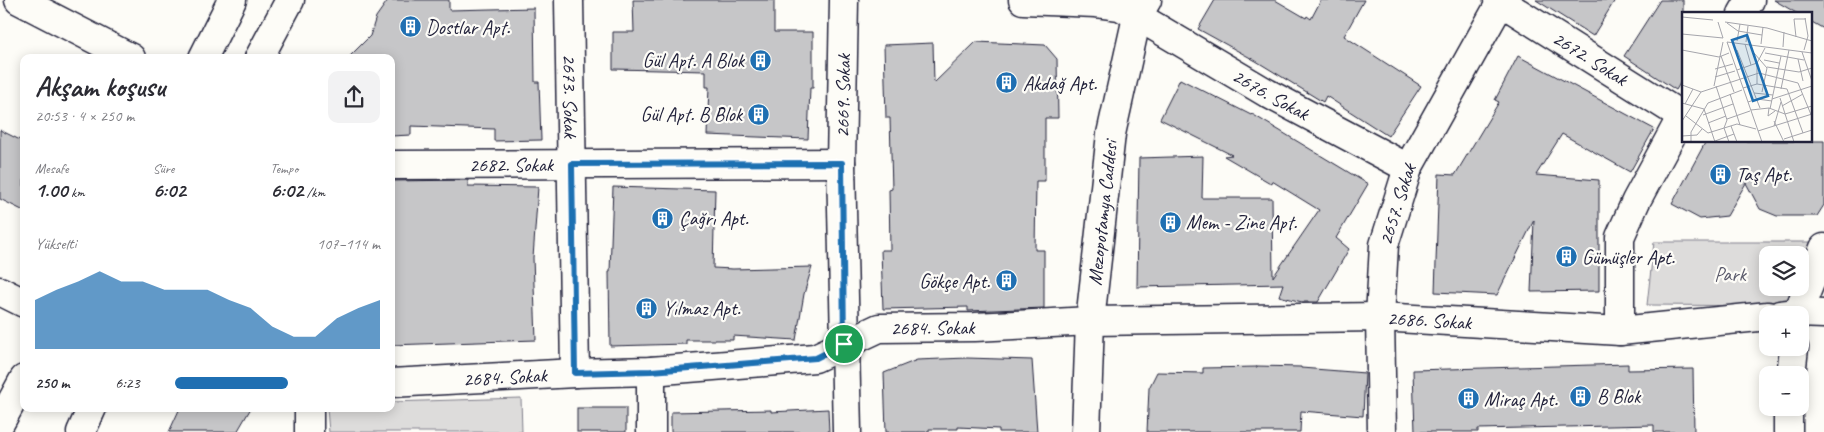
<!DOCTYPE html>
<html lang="tr">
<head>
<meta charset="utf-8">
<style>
  body { margin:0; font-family:Caveat,sans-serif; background:#f2f2f3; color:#2b2b33; height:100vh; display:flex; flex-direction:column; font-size:19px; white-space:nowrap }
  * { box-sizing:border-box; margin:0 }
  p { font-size:16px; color:#7c7c81 }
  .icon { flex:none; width:28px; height:28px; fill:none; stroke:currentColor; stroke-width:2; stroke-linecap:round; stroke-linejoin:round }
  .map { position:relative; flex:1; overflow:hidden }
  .side { position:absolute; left:20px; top:54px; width:375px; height:358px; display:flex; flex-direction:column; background:#fff; border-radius:10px; box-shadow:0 2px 12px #0003 }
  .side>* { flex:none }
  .tools { position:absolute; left:1759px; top:246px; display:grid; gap:10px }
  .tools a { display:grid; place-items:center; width:50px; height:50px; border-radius:10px; background:#fff; box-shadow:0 2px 12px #0003; font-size:25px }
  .pin { position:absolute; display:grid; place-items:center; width:42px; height:42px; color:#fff; margin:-21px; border:2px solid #fff; border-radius:50%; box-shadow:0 1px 5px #0007 }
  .round { display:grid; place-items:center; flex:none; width:52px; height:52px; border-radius:10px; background:#f2f2f3 }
  .head { display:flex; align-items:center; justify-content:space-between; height:85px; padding:0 15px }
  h1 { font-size:28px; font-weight:700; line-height:38px }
  .metrics { display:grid; grid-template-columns:repeat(3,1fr); gap:8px; height:85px; padding:5px 15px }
  .metrics div { display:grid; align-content:center }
  .metrics b { font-size:21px; font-weight:700 }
  .metrics small { font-size:14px; font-weight:400 }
  .metrics p { font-size:14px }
  .chart { height:140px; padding:10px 15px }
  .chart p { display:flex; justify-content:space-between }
  .chart svg { width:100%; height:90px; margin-top:5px; fill:#1f6fb2; opacity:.7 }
  ul { padding:0 15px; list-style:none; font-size:16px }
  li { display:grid; grid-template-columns:80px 60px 1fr; align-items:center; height:38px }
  li i { height:12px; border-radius:6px; background:#1f6fb2 }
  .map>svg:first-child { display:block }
  .green { fill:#dddcdb; stroke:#807f8b }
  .building { fill:#c6c6c8; stroke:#22223b }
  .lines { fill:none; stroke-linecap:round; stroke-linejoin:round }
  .street-casing { stroke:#22223b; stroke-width:31 }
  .secondary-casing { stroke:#22223b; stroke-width:31 }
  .highway-casing { stroke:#22223b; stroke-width:31 }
  .street { stroke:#fdfcf7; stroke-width:28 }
  .secondary { stroke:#fdfcf7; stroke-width:28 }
  .highway { stroke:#fdfcf7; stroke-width:28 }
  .route-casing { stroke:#fff; stroke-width:10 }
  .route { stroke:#1f6fb2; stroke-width:6 }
  .labels { text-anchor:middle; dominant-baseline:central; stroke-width:4.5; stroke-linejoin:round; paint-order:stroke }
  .poi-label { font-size:20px; fill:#22223b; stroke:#fdfcf7; text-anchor:start }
  .street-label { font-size:20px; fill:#22223b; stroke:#fdfcf7 }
  .park-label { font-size:20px; fill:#5a5a6b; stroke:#fdfcf7 }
  .inset-road { fill:none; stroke:#a5a5ac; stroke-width:1 }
  .view { fill:#1f6fb2; fill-opacity:0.15; stroke:#1f6fb2; stroke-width:2.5 }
  .inset-edge { fill:none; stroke:#22223b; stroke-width:2.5 }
</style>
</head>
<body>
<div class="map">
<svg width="1824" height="432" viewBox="0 0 1824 432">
  <rect width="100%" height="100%" fill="#fdfcf7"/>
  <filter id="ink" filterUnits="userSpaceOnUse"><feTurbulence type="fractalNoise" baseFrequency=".02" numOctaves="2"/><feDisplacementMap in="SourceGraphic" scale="10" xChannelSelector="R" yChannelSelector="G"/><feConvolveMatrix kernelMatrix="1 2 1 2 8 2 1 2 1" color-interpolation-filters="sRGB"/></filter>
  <g filter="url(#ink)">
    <g class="green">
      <path d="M 1654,242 L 1813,242 L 1800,277 L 1800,255 L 1768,255 L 1768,288 L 1796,288 L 1789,306 L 1647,305 Z"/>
      <path d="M 521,398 L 522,432 L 329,432 L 327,408 L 391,408 L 391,402 Z"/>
    </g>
    <g class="building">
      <path d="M 388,0 L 449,0 L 449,10 L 534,8 L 535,82 L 539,82 L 541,140 L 494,141 L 494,129 L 411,126 L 411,135 L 391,136 L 391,58 L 348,58 L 370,36 L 376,17 Z"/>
      <path d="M 633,0 L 774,0 L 774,32 L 813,32 L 813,88 L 810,88 L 808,139 L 707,135 L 709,87 L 706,87 L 706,71 L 613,69 L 613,32 L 634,32 Z"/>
      <path d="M 1215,0 L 1275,0 L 1306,18 L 1307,16 L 1311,19 L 1321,0 L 1364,0 L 1344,36 L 1421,86 L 1388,136 L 1326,96 L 1323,102 L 1256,61 L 1198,29 Z"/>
      <path d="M 1536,0 L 1615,0 L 1593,36 Z"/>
      <path d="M 1660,0 L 1683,0 L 1683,78 L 1676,90 L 1624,56 Z"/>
      <path d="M 1774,0 L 1824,0 L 1824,29 L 1810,21 L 1810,14 L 1798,14 Z"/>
      <path d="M 976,42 L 1045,45 L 1057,59 L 1058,118 L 1045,118 L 1045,181 L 1036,181 L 1035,250 L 1044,250 L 1044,308 L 968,311 L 968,307 L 883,309 L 881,250 L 890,250 L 889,190 L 892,189 L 890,118 L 886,118 L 884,45 L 933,43 L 934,83 Z"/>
      <path d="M 1518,56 L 1654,129 L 1630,172 L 1562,134 L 1536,175 L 1599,180 L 1599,291 L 1531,292 L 1534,220 L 1497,295 L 1435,292 L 1439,174 L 1455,175 L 1499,102 L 1495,100 Z"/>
      <path d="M 1180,79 L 1251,115 L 1252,114 L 1368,184 L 1336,238 L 1349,249 L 1318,302 L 1302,302 L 1279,296 L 1283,284 L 1137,287 L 1139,158 L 1203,156 L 1202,198 L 1272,198 L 1273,277 L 1319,210 L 1272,181 L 1272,184 L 1224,156 L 1232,155 L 1160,119 Z"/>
      <path d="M 0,130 L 24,142 L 24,211 L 0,199 Z"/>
      <path d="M 1706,141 L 1824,141 L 1824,205 L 1817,216 L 1777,216 L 1760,209 L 1746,183 L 1727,216 L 1700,219 L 1672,204 Z"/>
      <path d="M 468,180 L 468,186 L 538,187 L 533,258 L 536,340 L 391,345 L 391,181 Z"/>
      <path d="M 613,187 L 715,190 L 713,268 L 733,269 L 812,267 L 804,294 L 796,340 L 733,336 L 733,340 L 686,340 L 686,344 L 610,346 L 609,272 L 610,272 Z"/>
      <path d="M 967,358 L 1032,360 L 1037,432 L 999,432 L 999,429 L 958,427 L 958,429 L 929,429 L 929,432 L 886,432 L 884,373 L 917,360 Z"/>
      <path d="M 1628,364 L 1628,370 L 1693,369 L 1694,432 L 1654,432 L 1654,425 L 1478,429 L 1478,432 L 1415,432 L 1413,370 Z"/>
      <path d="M 1257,366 L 1301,367 L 1301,368 L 1365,373 L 1363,416 L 1301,411 L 1300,432 L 1147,432 L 1149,388 L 1157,372 L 1203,373 L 1203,368 L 1257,367 Z"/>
      <path d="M 180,408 L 251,408 L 237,432 L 169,432 Z"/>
      <rect x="577" y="408" width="49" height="24"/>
      <path d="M 828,409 L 829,432 L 671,432 L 671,412 L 771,410 L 771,412 Z"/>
    </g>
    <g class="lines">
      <defs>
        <g id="street">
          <path d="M 19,0 L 131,58"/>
          <path id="s1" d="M 569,0 L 575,373"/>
          <path d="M 844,0 L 841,163 L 847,432"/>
          <path id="s2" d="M 1023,0 L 1096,3 L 1120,6 L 1267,93 L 1408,168"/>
          <path id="s3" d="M 1498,0 L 1682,116"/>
          <path d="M 1742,14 L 1750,0"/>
          <path id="s4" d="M 391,165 L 841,163"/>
          <path d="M 0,291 L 24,303"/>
          <path d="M 1780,315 L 1797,313 L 1824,314"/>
          <path d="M 1797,315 L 1824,248"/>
          <path d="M 1620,331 L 1620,237 L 1636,201 L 1683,114"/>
          <path d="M 651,371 L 651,432"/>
          <path d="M 1791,375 L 1794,348"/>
          <path id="s5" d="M 391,383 L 575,373 L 651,371 L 815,358 L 879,328 L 975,327 L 1090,321 L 1380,317 L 1620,331 L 1768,316"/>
          <path d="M 309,408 L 309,432"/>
          <path d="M 1788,408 L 1788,432"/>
          <path id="s6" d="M 1382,432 L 1380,317 L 1384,245 L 1408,168 L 1502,0"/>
        </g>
        <g id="secondary">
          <path id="s7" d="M 1086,432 L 1090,321 L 1111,134 L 1137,17 L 1147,0"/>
        </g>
        <g id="highway">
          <path d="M 203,58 L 232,0"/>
          <path d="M 259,58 L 290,0"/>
          <path d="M 0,423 L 24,379"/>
          <path d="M 81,432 L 92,408"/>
        </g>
      </defs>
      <use href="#street" class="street-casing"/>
      <use href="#secondary" class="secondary-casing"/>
      <use href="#highway" class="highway-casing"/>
      <use href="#street" class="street"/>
      <use href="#secondary" class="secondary"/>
      <use href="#highway" class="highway"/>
    </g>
  </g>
  <g class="lines" filter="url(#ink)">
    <defs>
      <path id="route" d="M 842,163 L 844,344 L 816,358 L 651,371 L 575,373 L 572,164 Z"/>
    </defs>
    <use href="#route" class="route-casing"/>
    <use href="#route" class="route"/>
  </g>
  <defs>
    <symbol id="building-disc" viewBox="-11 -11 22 22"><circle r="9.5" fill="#1f6fb2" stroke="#fdfcf7"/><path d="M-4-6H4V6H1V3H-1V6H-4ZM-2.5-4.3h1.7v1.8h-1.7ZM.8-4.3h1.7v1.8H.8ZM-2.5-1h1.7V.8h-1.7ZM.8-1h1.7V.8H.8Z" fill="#fff"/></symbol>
  </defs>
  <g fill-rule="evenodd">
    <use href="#building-disc" x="398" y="14" width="25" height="25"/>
    <use href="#building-disc" x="748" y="48" width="25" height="25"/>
    <use href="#building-disc" x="994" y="70" width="25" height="25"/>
    <use href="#building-disc" x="746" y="102" width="25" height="25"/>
    <use href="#building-disc" x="1708" y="162" width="25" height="25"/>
    <use href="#building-disc" x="650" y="206" width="25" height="25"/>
    <use href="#building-disc" x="1158" y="210" width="25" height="25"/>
    <use href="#building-disc" x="1554" y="244" width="25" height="25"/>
    <use href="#building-disc" x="994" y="268" width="25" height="25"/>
    <use href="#building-disc" x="634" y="296" width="25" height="25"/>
    <use href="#building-disc" x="1568" y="384" width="25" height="25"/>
    <use href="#building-disc" x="1456" y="386" width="25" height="25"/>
  </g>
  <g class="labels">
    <g class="poi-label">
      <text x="426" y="27">Dostlar Apt.</text>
      <text x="744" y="60" text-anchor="end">Gül Apt. A Blok</text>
      <text x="1023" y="83">Akdağ Apt.</text>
      <text x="742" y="114" text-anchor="end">Gül Apt. B Blok</text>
      <text x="1736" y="174">Taş Apt.</text>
      <text x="679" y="218">Çağrı Apt.</text>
      <text x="1186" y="222">Mem - Zine Apt.</text>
      <text x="1582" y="257">Gümüşler Apt.</text>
      <text x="990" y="281" text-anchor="end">Gökçe Apt.</text>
      <text x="663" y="308">Yılmaz Apt.</text>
      <text x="1597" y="396">B Blok</text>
      <text x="1484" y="399">Miraç Apt.</text>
    </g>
    <g class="street-label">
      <text stroke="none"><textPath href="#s3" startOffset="109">2672. Sokak</textPath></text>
      <text stroke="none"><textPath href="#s2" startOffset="272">2676. Sokak</textPath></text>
      <text stroke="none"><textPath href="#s1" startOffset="96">2673. Sokak</textPath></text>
      <text transform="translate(843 96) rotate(-89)">2669. Sokak</text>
      <text stroke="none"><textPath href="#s4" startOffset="120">2682. Sokak</textPath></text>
      <text stroke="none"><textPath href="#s6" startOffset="230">2657. Sokak</textPath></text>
      <text stroke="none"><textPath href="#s7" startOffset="220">Mezopotamya Caddesi</textPath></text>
      <text stroke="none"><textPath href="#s5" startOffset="1046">2686. Sokak</textPath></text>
      <text stroke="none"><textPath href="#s5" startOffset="549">2684. Sokak</textPath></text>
      <text stroke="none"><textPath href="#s5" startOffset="114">2684. Sokak</textPath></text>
    </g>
    <g class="park-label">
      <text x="1730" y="274">Park</text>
    </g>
  </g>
  <g transform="translate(1682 12)">
    <rect width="130" height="130" fill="#fdfcf7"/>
    <path class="inset-road" d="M 0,5 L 31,8M 43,10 L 85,16 L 130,29M 45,11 L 56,19 L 80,23M 0,22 L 41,26 L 36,10M 114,25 L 112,7 L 124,7M 55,29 L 58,12M 45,30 L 80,130M 45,30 L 130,41M 64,30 L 66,14M 63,32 L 69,53M 79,32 L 81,15M 101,35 L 102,20M 0,38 L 37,45 L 47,41M 55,38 L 78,96M 122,38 L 126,24 L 123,6M 120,40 L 130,69M 72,41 L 85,56 L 80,80M 83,41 L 122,48M 39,44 L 52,80M 116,47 L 121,69M 82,48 L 97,51M 75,51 L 75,72M 85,55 L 117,60 L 130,56M 33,57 L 51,52M 55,58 L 75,51 L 83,36M 33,65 L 53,59M 0,73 L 19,80M 32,74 L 41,30M 34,74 L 45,108 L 42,116 L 47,130M 61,76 L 75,72 L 105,77M 99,77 L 107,38M 105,77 L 121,121M 72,81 L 91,83M 48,82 L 58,113M 98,86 L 112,130M 90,87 L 130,74M 66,90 L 75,87 L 90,89M 0,91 L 22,97 L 33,130M 3,92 L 11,77M 100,94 L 121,82M 87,96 L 86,104 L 93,99M 88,97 L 99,44M 69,98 L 87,96 L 103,102 L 130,94M 21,103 L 51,92M 4,104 L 26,121 L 55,112 L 74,117M 45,107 L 68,99M 0,109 L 19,80 L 77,61 L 116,71 L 130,105M 92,109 L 102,130M 26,111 L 44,104M 49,114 L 55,130M 92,114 L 99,90M 76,119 L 130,102M 0,124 L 15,123 L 20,117M 102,127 L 130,118M 33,129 L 52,122M 9,130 L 9,120 L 26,91 L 60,78"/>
    <path class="view" d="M 65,23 L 86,84 L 71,89 L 50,28 Z"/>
    <rect width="130" height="130" class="inset-edge"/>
  </g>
</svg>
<div class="tools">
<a><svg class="icon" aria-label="layers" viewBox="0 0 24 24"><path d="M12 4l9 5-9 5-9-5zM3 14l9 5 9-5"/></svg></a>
<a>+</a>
<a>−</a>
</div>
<div class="pin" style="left:844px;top:344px;background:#1e9e55"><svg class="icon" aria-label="arrive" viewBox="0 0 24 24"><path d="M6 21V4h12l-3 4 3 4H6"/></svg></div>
<section class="side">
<div class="head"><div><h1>Akşam koşusu</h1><p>20:53 · 4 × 250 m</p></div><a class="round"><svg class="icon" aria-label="share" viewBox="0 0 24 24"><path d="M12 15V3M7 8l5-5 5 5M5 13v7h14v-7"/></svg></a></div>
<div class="metrics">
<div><p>Mesafe</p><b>1.00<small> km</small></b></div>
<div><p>Süre</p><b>6:02</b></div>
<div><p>Tempo</p><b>6:02<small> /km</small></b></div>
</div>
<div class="chart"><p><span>Yükselti</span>107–114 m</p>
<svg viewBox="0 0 160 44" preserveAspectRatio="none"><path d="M0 44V20L10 15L20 11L30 6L40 11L50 11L60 15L70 15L80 15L90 20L100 24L110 33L120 38L130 38L140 29L150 24L160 20V44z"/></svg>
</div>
<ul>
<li><b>250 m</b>6:23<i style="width:55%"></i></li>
</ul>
</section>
</div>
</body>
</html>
